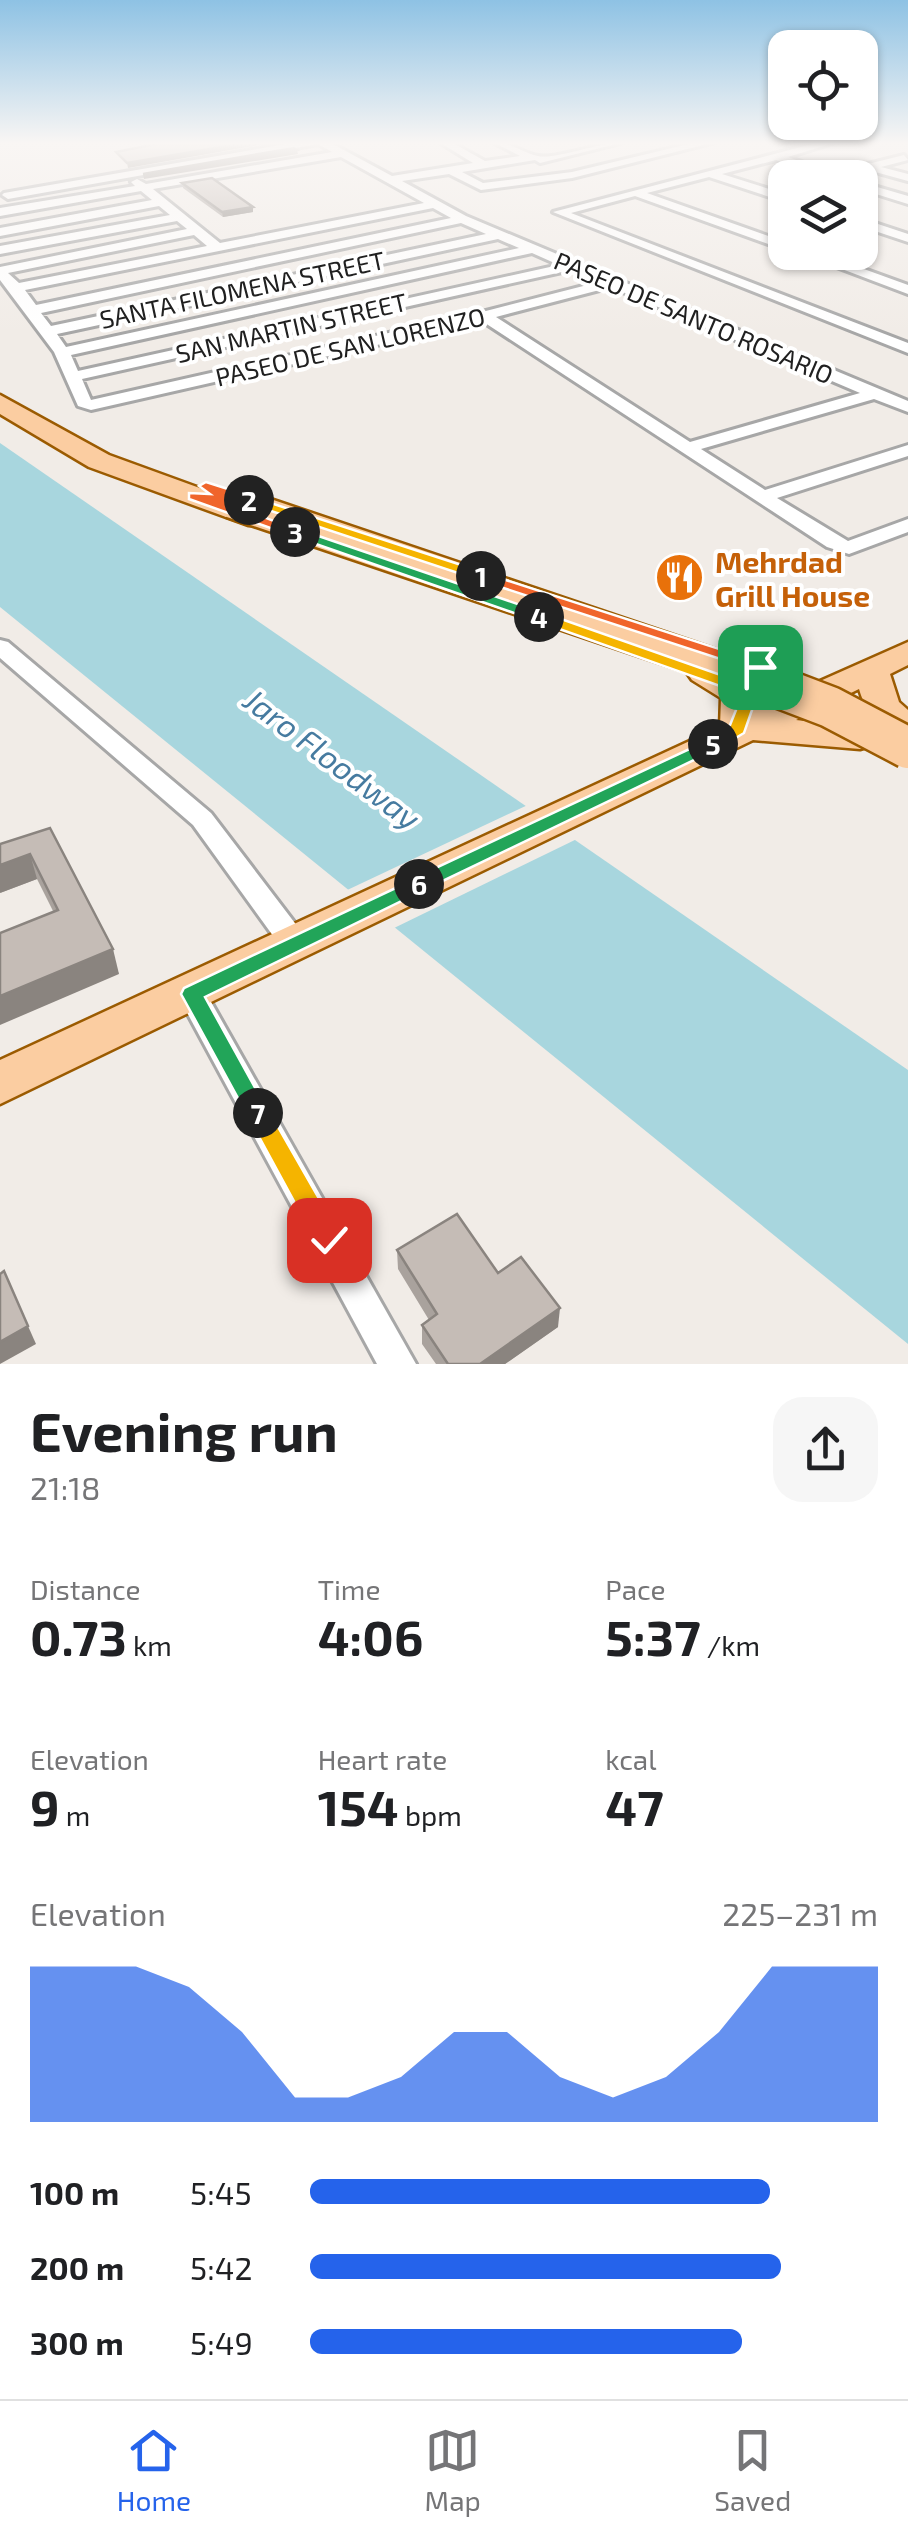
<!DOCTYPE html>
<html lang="en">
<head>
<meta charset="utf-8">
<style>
  body { margin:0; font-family:"Exo 2",sans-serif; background:#f6f6f6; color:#202124; height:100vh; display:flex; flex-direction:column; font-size:38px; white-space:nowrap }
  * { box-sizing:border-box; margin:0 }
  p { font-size:32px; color:#757577 }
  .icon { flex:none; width:55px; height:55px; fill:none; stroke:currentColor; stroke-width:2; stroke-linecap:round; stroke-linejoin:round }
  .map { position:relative; height:1364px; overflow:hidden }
  .sheet { display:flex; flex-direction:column; background:#fff; flex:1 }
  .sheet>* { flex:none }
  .controls { position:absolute; left:768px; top:30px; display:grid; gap:20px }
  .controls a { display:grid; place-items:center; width:110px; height:110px; border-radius:20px; background:#fff; box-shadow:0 2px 8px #0004; font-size:50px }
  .pin { position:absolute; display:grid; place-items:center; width:85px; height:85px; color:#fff; margin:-42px; border-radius:20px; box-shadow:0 5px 15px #0006 }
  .km { position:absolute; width:50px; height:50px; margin:-25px; border-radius:50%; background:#222; color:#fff; font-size:28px; line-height:50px; text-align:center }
  .round { display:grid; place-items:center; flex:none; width:105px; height:105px; border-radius:30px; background:#f6f6f6 }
  .head { display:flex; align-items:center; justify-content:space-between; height:170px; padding:0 30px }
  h1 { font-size:55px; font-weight:700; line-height:75px }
  .stats { display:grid; grid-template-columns:repeat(3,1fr); gap:15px; height:170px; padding:10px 30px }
  .stats div { display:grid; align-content:center }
  .stats b { font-size:50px; font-weight:700 }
  .stats small { font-size:28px; font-weight:400 }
  .stats p { font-size:28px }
  .chart { height:280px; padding:20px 30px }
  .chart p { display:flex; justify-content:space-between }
  .chart svg { width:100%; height:180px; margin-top:10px; fill:#2563eb; opacity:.7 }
  ul { padding:0 30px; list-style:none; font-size:32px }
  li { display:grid; grid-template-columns:160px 120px 1fr; align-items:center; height:75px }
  li i { height:25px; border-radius:12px; background:#2563eb }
  .tabs { display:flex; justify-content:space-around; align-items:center; height:140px; border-top:2px solid #e0e0e0; background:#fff; font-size:28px; color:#757577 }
  .tabs a { display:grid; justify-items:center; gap:5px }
  .tabs .selected { color:#2563eb }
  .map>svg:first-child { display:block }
  .water { fill:#a8d6de }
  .pier { fill:#f1ece7 }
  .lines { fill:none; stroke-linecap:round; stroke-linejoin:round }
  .street-casing { stroke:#a7a7a7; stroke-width:6 }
  .primary-casing { stroke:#9b5b01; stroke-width:5 }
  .street { fill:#fff; fill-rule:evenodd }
  .primary { fill:#fbcda1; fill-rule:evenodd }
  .primary-bridge-far1-casing { stroke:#9b5b01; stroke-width:36; stroke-linecap:butt }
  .primary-bridge-casing { stroke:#9b5b01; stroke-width:45; stroke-linecap:butt }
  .primary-bridge-far1 { stroke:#fbcda1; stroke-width:31 }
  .primary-bridge { stroke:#fbcda1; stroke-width:40 }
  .wall { fill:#a9a29d }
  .shaded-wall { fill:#8a847f }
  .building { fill:#c5bcb6; stroke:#8a847f; stroke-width:2.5 }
  .split-1 { fill:#f0652b; stroke:#fff; stroke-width:2.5 }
  .split-2 { fill:#f5b400; stroke:#fff; stroke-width:2.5 }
  .split-3 { fill:#f0652b; stroke:#fff; stroke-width:2.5 }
  .split-4 { fill:#22a559; stroke:#fff; stroke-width:2.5 }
  .split-5 { fill:#f5b400; stroke:#fff; stroke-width:2.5 }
  .split-6 { fill:#22a559; stroke:#fff; stroke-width:2.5 }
  .split-7 { fill:#22a559; stroke:#fff; stroke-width:2.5 }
  .split-8 { fill:#f5b400; stroke:#fff; stroke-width:2.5 }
  .labels { text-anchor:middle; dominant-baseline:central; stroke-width:8; stroke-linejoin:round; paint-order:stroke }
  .far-street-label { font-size:25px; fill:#202020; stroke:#fff }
  .food-label { font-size:30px; font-weight:bold; fill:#c56008; stroke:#fff; text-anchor:start }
  .water-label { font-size:32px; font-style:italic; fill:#467ba0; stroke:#fff }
</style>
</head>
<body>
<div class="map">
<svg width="908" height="1364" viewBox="0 0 908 1364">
  <rect width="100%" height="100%" fill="#f1ece7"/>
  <path class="water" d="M 0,443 L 908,1070 L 908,1344 L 0,607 Z"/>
  <path class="pier" d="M 532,803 L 581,837 L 390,930 L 343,892 Z"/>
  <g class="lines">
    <defs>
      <g id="street">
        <path d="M 297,142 L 329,142 L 392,176 L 473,163 L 439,142 L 451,142 L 485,161 L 520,156 L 493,142 C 511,142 522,153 538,156 C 554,160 601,142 624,142 L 540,163 L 535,160 L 462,172 L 483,183 L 572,172 L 697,142 L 715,142 L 572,178 L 481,190 L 449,174 L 402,181 L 466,216 L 908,401 L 908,412 L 874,399 L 701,449 L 765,490 L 908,445 L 908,456 L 777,498 L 848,541 L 908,519 L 908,532 L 849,554 L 827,547 L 482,321 L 91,410 L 78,406 L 54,352 L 0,280 L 0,267 L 187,229 L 177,221 L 0,254 L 0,246 L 170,215 L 159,206 L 0,236 L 0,228 L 152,200 L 141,191 L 0,216 L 0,208 L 135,186 L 131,182 L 137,179 L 146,184 L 332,152 L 318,144 L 8,199 L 2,195 L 4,193 ZM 341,157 L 424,203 L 220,243 L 153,189 ZM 433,208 L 451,218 L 36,305 L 25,290 ZM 461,223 L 486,234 L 51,326 L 41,313 ZM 194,235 L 207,246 L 19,283 L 8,273 ZM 498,239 L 519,248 L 66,347 L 57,334 ZM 532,253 L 559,265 L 78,371 L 71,355 ZM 571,270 L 599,282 L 482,312 L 91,400 L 82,379 ZM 611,287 L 860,393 L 690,442 L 496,317 Z"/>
        <path d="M 820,142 L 833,143 L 788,157 L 832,173 L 904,155 L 908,160 L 881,167 L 908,174 L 908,181 L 868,170 L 842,178 L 825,178 L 776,160 L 722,174 L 785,194 L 785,202 L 709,177 L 647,193 L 785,242 L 785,250 L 635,196 L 571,213 L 908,343 L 908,353 L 553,212 Z"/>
        <path d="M 860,182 L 908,196 L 908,204 L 860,189 Z"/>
        <path d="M 860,218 L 908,234 L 908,242 L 860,226 Z"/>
        <path d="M 797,252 L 817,252 L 908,285 L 908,294 Z"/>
        <path d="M 0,640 L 8,642 L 211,813 L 304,935 L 308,943 L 304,951 L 294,954 L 284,951 L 193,825 L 0,658 Z"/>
        <path d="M 192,982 L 202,986 L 416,1364 L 377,1364 L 177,994 L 182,986 Z"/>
      </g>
      <g id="primary">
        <path d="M 0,395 L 109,455 L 268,513 L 273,519 L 268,525 L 248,525 L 89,467 L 0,414 Z"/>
        <path d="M 908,642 L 908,665 L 890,674 L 899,702 L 908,710 L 908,741 C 882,735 866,713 859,689 L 796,720 L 873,729 L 878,737 L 873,745 L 860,749 L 753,740 L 0,1104 L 0,1060 L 720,727 L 721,698 L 692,680 L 687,673 L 692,666 C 720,658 754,679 759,708 Z"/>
      </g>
    </defs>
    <use href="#street" class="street-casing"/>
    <use href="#primary" class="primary-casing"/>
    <use href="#street" class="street"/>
    <use href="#primary" class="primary"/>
    <defs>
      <path id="primary-bridge-far1" d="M 231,502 L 782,688"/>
      <path id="primary-bridge" d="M 775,686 L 830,707 L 908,748"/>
    </defs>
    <use href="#primary-bridge-far1" class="primary-bridge-far1-casing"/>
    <use href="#primary-bridge" class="primary-bridge-casing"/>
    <use href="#primary-bridge-far1" class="primary-bridge-far1"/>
    <use href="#primary-bridge" class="primary-bridge"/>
  </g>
  <g class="wall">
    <path d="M 182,183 L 253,212 L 223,217 L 183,188 Z"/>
    <path d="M 50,828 L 119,974 L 53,911 L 37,879 L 0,893 Z"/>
    <path d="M 397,1250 L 498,1273 L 558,1327 L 505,1364 L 436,1364 L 422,1344 L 422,1325 L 429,1320 L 398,1269 Z"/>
  </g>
  <g class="shaded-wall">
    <path d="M 250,142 L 276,142 L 128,168 L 127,163 Z"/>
    <path d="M 297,150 L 298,154 L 144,179 L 143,174 Z"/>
    <path d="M 253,207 L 253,212 L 223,217 L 222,212 Z"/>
    <path d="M 30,854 L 37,879 L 0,893 L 0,865 Z"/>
    <path d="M 113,949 L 119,974 L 0,1025 L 0,996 Z"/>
    <path d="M 560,1308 L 558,1327 L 505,1364 L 480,1364 Z"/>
    <path d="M 28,1326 L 36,1344 L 0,1364 L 0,1342 Z"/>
  </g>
  <g class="building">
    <path d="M 165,142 L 250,142 L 127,163 L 116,152 Z"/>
    <path d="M 294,148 L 297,150 L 143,174 Z"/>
    <path d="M 212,178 L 253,207 L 222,212 L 182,183 Z"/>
    <path d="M 50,828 L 113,949 L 0,996 L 0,933 L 58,910 L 30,854 L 0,865 L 0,844 Z"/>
    <path d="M 457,1214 L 498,1273 L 521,1257 L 560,1308 L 480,1364 L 448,1364 L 422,1325 L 437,1314 L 397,1250 Z"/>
    <path d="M 4,1271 L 28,1326 L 0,1342 L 0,1274 Z"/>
  </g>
  <linearGradient id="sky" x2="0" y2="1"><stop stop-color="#8ec2e4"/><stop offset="0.43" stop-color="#f9f6f4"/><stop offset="1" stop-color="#f9f6f4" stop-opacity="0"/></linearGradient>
  <rect width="908" height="333" fill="url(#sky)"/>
  <path class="split-1" d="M 481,572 L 766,664 L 768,667 L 754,670 L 476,579 L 476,573 Z"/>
  <path class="split-2" d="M 249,496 L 486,573 L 488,576 L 476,579 L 244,502 L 244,497 Z"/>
  <path class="split-3" d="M 206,482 L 253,497 L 253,502 L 237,500 L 233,505 L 302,532 L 290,535 L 189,499 L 189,493 L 210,494 L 199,486 Z"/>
  <path class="split-4" d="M 295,528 L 544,613 L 547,617 L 534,620 L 290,535 L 290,529 Z"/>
  <path class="split-5" d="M 534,613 L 544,613 L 735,680 L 752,710 L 744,733 L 719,748 L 707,748 L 707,740 L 728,730 L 736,710 L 723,687 L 534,620 Z"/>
  <path class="split-6" d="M 713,738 L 721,744 L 719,748 L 426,889 L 419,892 L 409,884 L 412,879 Z"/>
  <path class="split-7" d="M 419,877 L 429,884 L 426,889 L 205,997 L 269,1113 L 266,1120 L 250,1120 L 181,994 L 184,988 Z"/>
  <path class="split-8" d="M 258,1103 L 266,1106 L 338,1232 L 341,1240 L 338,1249 L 329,1253 L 320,1249 L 246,1113 L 250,1106 Z"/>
  <defs>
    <symbol id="restaurant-disc" viewBox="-11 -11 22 22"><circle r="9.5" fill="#e8710a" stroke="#fff"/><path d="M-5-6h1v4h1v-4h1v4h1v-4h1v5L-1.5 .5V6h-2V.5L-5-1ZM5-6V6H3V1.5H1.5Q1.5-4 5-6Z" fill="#fff"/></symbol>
  </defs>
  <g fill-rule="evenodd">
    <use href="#restaurant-disc" x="652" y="550" width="55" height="55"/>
  </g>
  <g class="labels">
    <g class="far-street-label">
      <text transform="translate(242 289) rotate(-12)">SANTA FILOMENA STREET</text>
      <text transform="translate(694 317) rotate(23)">PASEO DE SANTO ROSARIO</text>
      <text transform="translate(291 327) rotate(-13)">SAN MARTIN STREET</text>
      <text transform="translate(350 346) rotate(-13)">PASEO DE SAN LORENZO</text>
    </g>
    <g class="food-label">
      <text x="715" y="561">Mehrdad<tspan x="715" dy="34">Grill House</tspan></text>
    </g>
    <g class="water-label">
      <text transform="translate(333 758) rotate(37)">Jaro Floodway</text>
    </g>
  </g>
</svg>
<div class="controls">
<a><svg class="icon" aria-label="locate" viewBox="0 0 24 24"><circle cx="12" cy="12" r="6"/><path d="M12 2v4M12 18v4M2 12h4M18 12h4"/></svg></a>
<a><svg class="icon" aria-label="layers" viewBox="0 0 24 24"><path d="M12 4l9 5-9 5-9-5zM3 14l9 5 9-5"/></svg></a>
</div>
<div class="pin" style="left:760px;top:667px;background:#1e9e55"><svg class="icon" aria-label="arrive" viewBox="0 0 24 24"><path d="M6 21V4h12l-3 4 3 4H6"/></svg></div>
<div class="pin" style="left:329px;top:1240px;background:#d93025"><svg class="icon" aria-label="check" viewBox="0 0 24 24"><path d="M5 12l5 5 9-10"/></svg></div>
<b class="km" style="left:481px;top:576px">1</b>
<b class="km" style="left:249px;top:500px">2</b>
<b class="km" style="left:295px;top:532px">3</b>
<b class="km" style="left:539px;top:617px">4</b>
<b class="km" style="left:713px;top:744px">5</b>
<b class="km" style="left:419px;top:884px">6</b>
<b class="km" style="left:258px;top:1113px">7</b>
</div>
<section class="sheet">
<div class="head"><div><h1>Evening run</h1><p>21:18</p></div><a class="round"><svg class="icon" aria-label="share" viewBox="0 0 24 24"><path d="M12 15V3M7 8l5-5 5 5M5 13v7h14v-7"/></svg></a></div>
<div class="stats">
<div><p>Distance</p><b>0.73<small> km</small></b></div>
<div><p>Time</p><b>4:06</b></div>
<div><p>Pace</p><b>5:37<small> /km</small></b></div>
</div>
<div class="stats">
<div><p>Elevation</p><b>9<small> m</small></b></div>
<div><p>Heart rate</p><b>154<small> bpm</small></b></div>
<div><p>kcal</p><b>47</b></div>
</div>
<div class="chart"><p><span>Elevation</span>225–231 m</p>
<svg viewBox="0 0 160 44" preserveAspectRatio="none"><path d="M0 44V6L10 6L20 6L30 11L40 22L50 38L60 38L70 33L80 22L90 22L100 33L110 38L120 33L130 22L140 6L150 6L160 6V44z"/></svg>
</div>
<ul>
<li><b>100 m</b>5:45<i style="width:81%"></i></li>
<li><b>200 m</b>5:42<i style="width:83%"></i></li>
<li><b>300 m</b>5:49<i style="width:76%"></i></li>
</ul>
</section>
<nav class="tabs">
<a class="selected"><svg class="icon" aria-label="home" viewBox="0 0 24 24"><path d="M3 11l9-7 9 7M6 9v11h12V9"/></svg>Home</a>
<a><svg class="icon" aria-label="map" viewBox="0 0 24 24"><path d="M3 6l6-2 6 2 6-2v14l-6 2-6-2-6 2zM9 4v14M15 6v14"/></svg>Map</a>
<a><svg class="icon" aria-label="saved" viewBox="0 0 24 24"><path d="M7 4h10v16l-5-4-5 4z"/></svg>Saved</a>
</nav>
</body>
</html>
